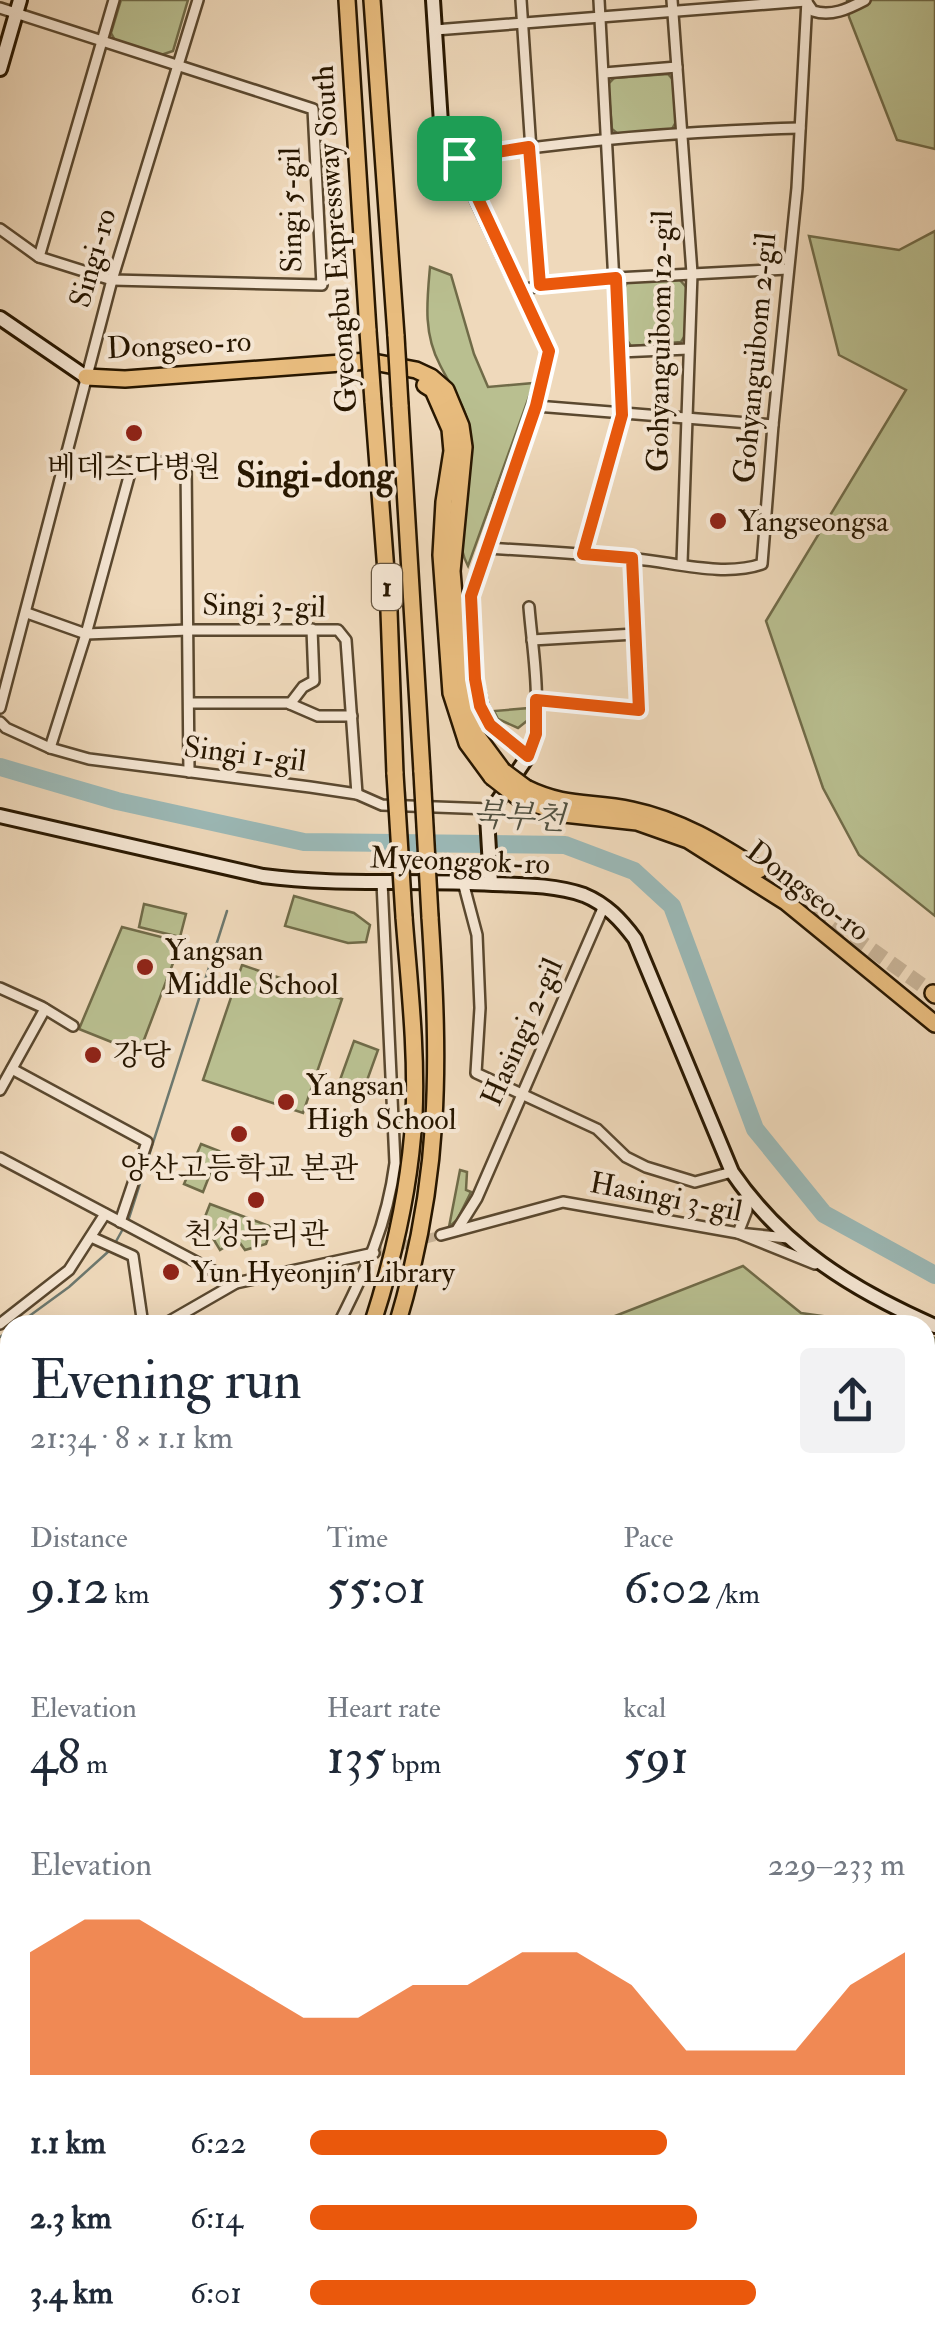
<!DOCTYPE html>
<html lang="en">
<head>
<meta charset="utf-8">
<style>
  body { margin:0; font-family:"IM FELL Double Pica","Noto Serif KR",serif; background:#f2f2f3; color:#1f2937; height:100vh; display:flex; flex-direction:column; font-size:38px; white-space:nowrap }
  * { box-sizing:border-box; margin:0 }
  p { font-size:32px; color:#747a83 }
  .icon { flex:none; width:55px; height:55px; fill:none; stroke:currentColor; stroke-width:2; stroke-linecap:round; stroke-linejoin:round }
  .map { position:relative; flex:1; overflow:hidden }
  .side { position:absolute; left:0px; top:1315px; width:935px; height:1038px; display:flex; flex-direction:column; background:#fff; border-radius:30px 30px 0 0; box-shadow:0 10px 40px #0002 }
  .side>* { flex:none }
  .pin { position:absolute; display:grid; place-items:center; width:85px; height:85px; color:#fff; margin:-42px; border-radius:20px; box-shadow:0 5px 15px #0006 }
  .round { display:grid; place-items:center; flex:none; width:105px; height:105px; border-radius:10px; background:#f2f2f3 }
  .headline { display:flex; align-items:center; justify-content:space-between; height:170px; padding:0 30px }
  h1 { font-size:55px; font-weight:600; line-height:75px }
  .stats { display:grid; grid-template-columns:repeat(3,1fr); gap:15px; height:170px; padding:10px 30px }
  .stats div { display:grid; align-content:center }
  .stats b { font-size:50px; font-weight:600 }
  .stats small { font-size:28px; font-weight:400 }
  .stats p { font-size:28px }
  .chart { height:280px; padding:20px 30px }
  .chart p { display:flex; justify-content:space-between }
  .chart svg { width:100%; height:180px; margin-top:10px; fill:#ea580c; opacity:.7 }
  ul { padding:0 30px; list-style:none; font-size:32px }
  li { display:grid; grid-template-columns:160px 120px 1fr; align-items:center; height:75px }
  li i { height:25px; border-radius:12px; background:#ea580c }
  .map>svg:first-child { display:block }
  .green { fill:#b9bf90; stroke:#706b48; stroke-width:2.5 }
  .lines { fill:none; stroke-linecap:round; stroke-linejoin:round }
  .stream { stroke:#6d786e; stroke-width:2.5 }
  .river { stroke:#9bb9b7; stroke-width:18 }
  .street-tunnel { stroke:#c7b296; stroke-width:9; stroke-dasharray:9 4.5; stroke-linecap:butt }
  .highway-tunnel { stroke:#c7b296; stroke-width:15; stroke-dasharray:15 8; stroke-linecap:butt }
  .street-casing { stroke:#5a482f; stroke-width:14 }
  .secondary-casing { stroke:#281700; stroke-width:18 }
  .highway-casing { stroke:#281700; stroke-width:20 }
  .street { stroke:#f5e6d3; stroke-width:9 }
  .secondary { stroke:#f5e6d3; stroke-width:12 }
  .highway { stroke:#e8bc7e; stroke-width:15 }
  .highway-bridge-casing { stroke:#281700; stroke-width:20; stroke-linecap:butt }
  .highway-bridge { stroke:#e8bc7e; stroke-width:15 }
  .route-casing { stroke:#fff; stroke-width:20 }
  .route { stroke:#ea580c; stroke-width:12 }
  .poi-dot { fill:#8f2418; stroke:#f5e6d3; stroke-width:4 }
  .labels { text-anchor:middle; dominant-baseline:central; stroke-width:8; stroke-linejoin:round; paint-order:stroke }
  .shield { fill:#f5e6d3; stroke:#66553f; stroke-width:2.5 }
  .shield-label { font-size:28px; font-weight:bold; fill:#281700 }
  .street-label { font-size:30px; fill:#281700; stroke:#f5e6d3 }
  .poi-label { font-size:30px; fill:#281700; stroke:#f5e6d3; text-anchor:start }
  .water-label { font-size:32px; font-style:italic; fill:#505040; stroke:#f5e6d3 }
  .quarter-label { font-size:35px; font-weight:bold; fill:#281700; stroke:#f5e6d3 }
</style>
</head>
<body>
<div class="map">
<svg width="935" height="2351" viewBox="0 0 935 2351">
  <rect width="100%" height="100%" fill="#efd9bb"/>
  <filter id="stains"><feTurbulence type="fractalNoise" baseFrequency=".002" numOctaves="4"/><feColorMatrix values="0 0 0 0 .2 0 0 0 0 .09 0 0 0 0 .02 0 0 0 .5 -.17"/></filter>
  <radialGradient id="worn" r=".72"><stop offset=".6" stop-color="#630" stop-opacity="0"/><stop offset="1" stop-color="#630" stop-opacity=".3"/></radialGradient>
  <g class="green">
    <path d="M 121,0 L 188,0 L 173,51 L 161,55 L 116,42 L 111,33 Z"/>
    <path d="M 847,0 L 935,0 L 935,149 L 897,140 L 849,17 Z"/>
    <path d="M 668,74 L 675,82 L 677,120 L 672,129 L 618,134 L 612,129 L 608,84 L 614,78 Z"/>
    <path d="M 935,231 L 935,916 L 859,855 L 823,788 L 766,621 L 906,390 L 839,355 L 809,236 L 899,250 Z"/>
    <path d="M 430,267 L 451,275 L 474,354 L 488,387 L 534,383 L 468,566 C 448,528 471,484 471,444 C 471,413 453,391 440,365 C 423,333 427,301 430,267 Z"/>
    <path d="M 679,279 L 687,288 L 686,334 L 681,342 L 631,346 C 620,333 619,297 627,282 Z"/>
    <path d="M 530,708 L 528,720 L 518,728 L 498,719 L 494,711 Z"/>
    <path d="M 294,896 L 354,913 L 370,925 L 366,942 L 348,943 L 285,926 Z"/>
    <path d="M 144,904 L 186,914 L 180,937 L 139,927 Z"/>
    <path d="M 122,927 L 181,942 L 139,1053 L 79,1029 Z"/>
    <path d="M 242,965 L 342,999 L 303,1113 L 203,1080 Z"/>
    <path d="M 354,1041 L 378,1050 L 360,1100 L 336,1091 Z"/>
    <path d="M 201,1144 L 219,1151 L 203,1192 L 184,1184 Z"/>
    <path d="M 460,1170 L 467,1172 L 466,1190 L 471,1192 L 457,1220 L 449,1227 Z"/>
    <path d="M 210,1204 L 272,1227 L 266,1244 L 245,1250 L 240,1243 L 234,1241 L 220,1250 L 203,1222 Z"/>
    <path d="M 743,1266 L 801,1313 L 886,1325 L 592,1325 Z"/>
    <path d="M 925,1334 L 935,1338 L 935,2351 L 255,2351 L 249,2343 L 925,2342 Z"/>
    <path d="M 7,1525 L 10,1527 L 10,1636 L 0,1630 L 0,1537 Z"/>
    <path d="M 10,2196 L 10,2340 L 0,2335 L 0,2200 Z"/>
  </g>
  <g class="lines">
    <g class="stream">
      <path d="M 114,1245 L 129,1218 L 227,911"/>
      <path d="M 17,1325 L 69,1287 L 109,1251"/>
      <path d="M 0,1337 L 10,1330"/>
    </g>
    <path class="river" d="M 0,767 L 117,801 L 304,842 L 565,845 L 634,871 L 672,906 L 755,1129 L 824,1214 L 935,1275"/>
    <path class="street-tunnel" d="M 374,1253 L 441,1235"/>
    <path class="highway-tunnel" d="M 759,870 L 933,993"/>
    <defs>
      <g id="street">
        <path d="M 521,0 L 540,285"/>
        <path d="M 672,0 L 692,273 L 682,563"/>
        <path d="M 0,8 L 313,109 L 322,285 L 112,280 L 39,257 L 0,229"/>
        <path d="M 435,30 L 806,1 L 813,11 C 831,17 848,9 865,0"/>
        <path d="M 604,73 L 677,67"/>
        <path d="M 459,158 C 573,140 685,131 800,128"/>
        <path d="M 39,257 L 114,0"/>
        <path d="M 522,291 L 540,285 L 616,278 L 788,269"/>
        <path d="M 619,352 L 688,349"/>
        <path d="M 536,406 L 773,425"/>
        <path d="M 64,463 L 186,462 L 189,772"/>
        <path d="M 487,548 C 537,551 587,554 637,559 C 677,563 724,577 762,564 L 773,425 L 797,188 L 807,0"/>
        <path d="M 583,555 L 621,415 L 599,0"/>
        <path d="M 27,613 L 86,634 L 188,630 L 338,630 L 346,640 L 357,794"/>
        <path d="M 532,640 L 635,634"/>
        <path d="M 536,700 L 639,710 L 632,558"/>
        <path d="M 190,703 L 288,703 L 318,716 L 352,716"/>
        <path d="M 290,704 L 303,687 L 314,681 L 312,629"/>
        <path d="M 0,708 L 112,280 L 198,0"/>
        <path d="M 0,722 L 6,728 L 50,748 L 89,759 L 310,787 L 357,794 L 382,805 L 490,809"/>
        <path d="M 50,748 L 86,634 L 133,462"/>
        <path d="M 528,756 C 544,709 533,656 529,607"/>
        <path d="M 463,882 L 477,935 L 480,1008 L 476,1073 L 597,1129 L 626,1157 L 646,1167 L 695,1182 L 732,1172"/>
        <path d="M 0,988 L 42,1007 L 73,1026"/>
        <path d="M 12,1069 L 147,1142 L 120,1222"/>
        <path d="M 0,1090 L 45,1009"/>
        <path d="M 0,1158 L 236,1283"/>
        <path d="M 747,1194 L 747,1210 L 738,1233 L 788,1238"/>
        <path d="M 457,1230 L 477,1198 L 604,906"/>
        <path d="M 441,1235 L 563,1202 L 738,1233 L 815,1264"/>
        <path d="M 91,1237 L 133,1256 L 143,1325"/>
        <path d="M 0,1324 L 69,1270 L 105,1214"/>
        <path d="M 163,1325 L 236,1283 L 374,1253"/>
        <path d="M 338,1325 C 366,1270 387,1225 395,1163 L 382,882"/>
        <path d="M 0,1426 L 10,1419"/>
      </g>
      <g id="secondary">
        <path d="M 433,0 L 441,123 L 549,351 L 536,406 L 471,596 L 475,679 L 481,706 L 490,725 L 528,756 L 487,817 L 491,883"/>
        <path d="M 0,69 L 20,0"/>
        <path d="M 0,318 L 86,377"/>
        <path d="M 0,816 L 263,876 C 339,886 416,879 493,884 C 522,885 556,885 584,895 C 606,904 621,920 635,939 L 732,1172 C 783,1247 853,1290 935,1326"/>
        <path d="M 0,1817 L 10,1826"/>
        <path d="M 6,1860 L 2,1843 L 10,1832"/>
        <path d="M 0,1895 L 3,1856"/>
      </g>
      <g id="highway">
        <path d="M 347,0 L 368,331"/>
        <path d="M 372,0 L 396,336"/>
        <path d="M 86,377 L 125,379 L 368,361 L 416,370 L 431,377 L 446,390 L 461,426 L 464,447 L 452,571 L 462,693 L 474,732 L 503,771"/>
        <path d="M 425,385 L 433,390 L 450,429 L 452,451 L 444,502 L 441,555 L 451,693 L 467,743 L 492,777"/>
        <path d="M 373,401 L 389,611 L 395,774"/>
        <path d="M 400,405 L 422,772"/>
        <path d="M 526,788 C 567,808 590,801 632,810 C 680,820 719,844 759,870"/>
        <path d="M 520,799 L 564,814 L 637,822 L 688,840 L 786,902 L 935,1024"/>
        <path d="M 933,993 L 935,995"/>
        <path d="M 372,1325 C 394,1257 410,1187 414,1116 C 417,1049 409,983 404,917"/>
        <path d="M 397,1325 C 441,1178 440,1067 430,917"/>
        <path d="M 0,1991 L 10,1975"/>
        <path d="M 0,2041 L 10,2024"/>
      </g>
    </defs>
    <use href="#street" class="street-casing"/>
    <use href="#secondary" class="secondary-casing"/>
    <use href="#highway" class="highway-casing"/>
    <use href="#street" class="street"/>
    <use href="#secondary" class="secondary"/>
    <use href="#highway" class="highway"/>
    <defs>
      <g id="highway-bridge">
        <path d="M 368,331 L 373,401"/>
        <path d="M 396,336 L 400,405"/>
        <path d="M 503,771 L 526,788"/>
        <path d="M 422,772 L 430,917"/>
        <path d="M 395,774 L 404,917"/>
        <path d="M 492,777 L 520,799"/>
      </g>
    </defs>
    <use href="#highway-bridge" class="highway-bridge-casing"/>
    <use href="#highway-bridge" class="highway-bridge"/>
  </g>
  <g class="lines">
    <defs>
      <path id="route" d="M 529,147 L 540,285 L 616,278 L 622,415 L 583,554 L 632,558 L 639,710 L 536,700 L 536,734 L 528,756 L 490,725 L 480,706 L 475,679 L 471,596 L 536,406 L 549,351 L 459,158 Z"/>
    </defs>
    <use href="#route" class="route-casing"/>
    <use href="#route" class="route"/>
  </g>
  <g class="poi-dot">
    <circle cx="134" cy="433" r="10"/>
    <circle cx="718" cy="521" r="10"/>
    <circle cx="145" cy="967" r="10"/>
    <circle cx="93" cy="1055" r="10"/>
    <circle cx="286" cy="1102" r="10"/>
    <circle cx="239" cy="1134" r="10"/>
    <circle cx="256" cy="1200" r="10"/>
    <circle cx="171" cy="1272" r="10"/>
  </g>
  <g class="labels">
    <rect class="shield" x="372" y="564" width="30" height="46" rx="8"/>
    <g class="shield-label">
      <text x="387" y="587">1</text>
    </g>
    <g class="street-label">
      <text transform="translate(291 210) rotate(-91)">Singi 5-gil</text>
      <text transform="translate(335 239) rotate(-94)">Gyeongbu Expressway South</text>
      <text transform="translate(93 258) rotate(-74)">Singi-ro</text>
      <text transform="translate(660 341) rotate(-89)">Gohyanguibom 12-gil</text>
      <text transform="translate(179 345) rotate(-3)">Dongseo-ro</text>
      <text transform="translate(755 358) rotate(-85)">Gohyanguibom 2-gil</text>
      <text transform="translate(264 606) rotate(1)">Singi 3-gil</text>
      <text transform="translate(245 754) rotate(7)">Singi 1-gil</text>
      <text transform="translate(460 861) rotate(2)">Myeonggok-ro</text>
      <text transform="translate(808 891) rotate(37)">Dongseo-ro</text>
      <text transform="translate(522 1032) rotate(-66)">Hasingi 2-gil</text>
      <text transform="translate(666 1197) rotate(11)">Hasingi 3-gil</text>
    </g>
    <g class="poi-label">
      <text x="134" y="467" text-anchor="middle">베데스다병원</text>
      <text x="738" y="521">Yangseongsa</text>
      <text x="165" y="950">Yangsan<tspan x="165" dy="34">Middle School</tspan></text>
      <text x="113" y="1055">강당</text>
      <text x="306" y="1085">Yangsan<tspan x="306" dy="34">High School</tspan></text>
      <text x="239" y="1168" text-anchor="middle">양산고등학교 본관</text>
      <text x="256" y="1234" text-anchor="middle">천성누리관</text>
      <text x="191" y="1272">Yun Hyeonjin Library</text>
    </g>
    <g class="water-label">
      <text transform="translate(519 817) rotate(3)">북부천</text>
    </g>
    <g class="quarter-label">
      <text x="315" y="476">Singi-dong</text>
    </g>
  </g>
  <rect width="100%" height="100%" filter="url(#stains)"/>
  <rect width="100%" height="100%" fill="url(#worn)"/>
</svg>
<div class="pin" style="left:459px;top:158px;background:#1e9e55"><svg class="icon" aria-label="arrive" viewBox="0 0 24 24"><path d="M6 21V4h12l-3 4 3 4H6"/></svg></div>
<section class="side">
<div class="headline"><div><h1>Evening run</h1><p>21:34 · 8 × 1.1 km</p></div><a class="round"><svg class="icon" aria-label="share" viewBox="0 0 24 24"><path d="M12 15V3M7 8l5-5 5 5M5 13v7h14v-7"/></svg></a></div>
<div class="stats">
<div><p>Distance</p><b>9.12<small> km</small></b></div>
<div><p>Time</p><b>55:01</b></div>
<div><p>Pace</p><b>6:02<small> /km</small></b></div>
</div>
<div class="stats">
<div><p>Elevation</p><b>48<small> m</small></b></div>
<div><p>Heart rate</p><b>135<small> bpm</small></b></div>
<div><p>kcal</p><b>591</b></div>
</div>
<div class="chart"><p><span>Elevation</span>229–233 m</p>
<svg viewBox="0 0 160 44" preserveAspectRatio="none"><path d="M0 44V14L10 6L20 6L30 14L40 22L50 30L60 30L70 22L80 22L90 14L100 14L110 22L120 38L130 38L140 38L150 22L160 14V44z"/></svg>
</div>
<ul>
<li><b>1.1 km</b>6:22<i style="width:60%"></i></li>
<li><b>2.3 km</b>6:14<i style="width:65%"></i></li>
<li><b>3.4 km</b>6:01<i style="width:75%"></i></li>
</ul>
</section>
</div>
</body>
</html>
